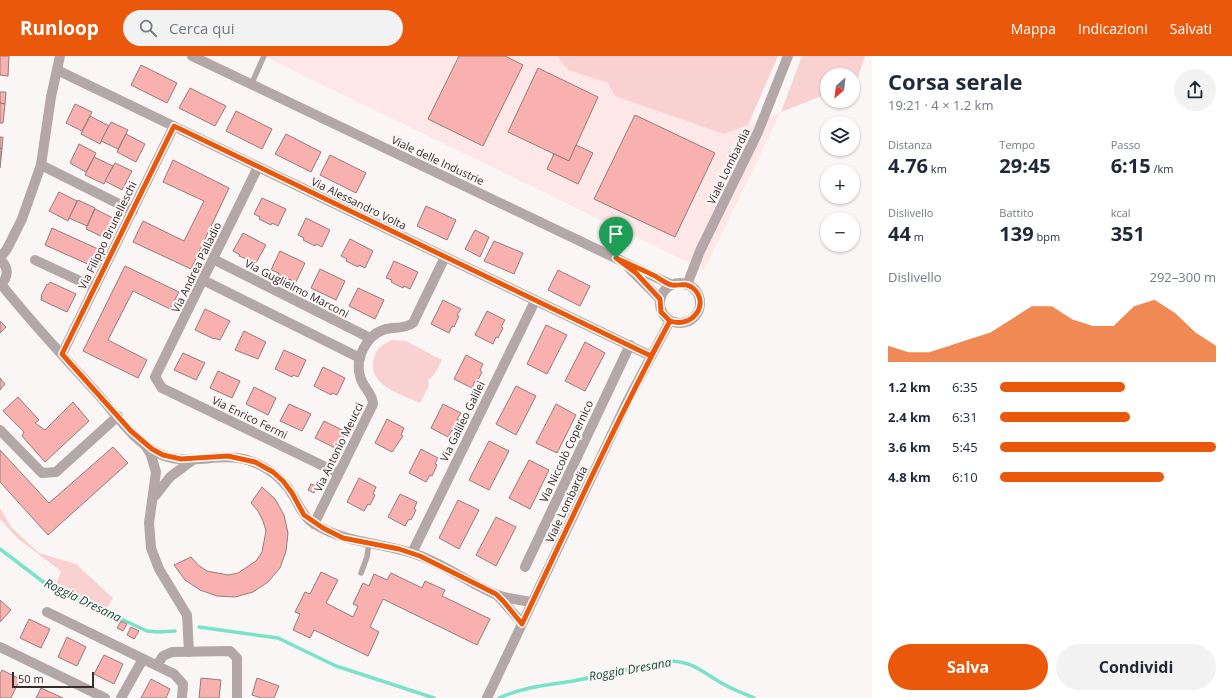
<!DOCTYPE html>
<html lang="it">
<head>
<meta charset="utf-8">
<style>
  body { margin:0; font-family:"Open Sans",sans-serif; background:#f2f2f3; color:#1f2937; height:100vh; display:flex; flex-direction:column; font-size:15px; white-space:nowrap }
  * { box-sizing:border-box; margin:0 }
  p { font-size:13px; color:#747a83 }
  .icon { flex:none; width:22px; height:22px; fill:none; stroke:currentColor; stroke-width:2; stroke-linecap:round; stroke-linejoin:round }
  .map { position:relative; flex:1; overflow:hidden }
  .details { display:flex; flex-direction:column; background:#fff; width:360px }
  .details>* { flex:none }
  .needle { width:26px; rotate:208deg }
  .tools { position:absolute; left:820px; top:12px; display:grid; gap:8px }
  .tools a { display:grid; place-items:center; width:40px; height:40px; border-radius:50%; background:#fff; box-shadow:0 1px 3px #0004; font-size:20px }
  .scale { position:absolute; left:12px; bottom:10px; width:82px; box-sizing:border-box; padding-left:4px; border:2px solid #372d2d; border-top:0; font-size:11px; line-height:14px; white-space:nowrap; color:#372d2d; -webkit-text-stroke:3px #fbf6f6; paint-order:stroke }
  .pin { position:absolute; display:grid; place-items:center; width:34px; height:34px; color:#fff; margin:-41px -17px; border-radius:50% 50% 50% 0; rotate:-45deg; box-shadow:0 0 4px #0007 }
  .pin .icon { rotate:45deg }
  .round { display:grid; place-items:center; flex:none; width:42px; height:42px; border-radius:21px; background:#f2f2f3 }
  .overview { display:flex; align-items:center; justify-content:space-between; height:68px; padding:0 16px }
  h1 { font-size:22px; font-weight:700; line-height:30px }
  .figures { display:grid; grid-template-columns:repeat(3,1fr); gap:6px; height:68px; padding:4px 16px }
  .figures div { display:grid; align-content:center }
  .figures b { font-size:20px; font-weight:700 }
  .figures small { font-size:11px; font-weight:400 }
  .figures p { font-size:11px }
  .chart { height:112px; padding:8px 16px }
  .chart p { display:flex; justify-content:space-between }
  .chart svg { width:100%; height:72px; margin-top:4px; fill:#ea580c; opacity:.7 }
  .cta { display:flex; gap:8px; margin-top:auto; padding:8px 16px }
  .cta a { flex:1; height:46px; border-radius:24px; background:#ea580c; color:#fff; font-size:16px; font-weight:700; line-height:46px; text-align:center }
  .cta a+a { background:#f2f2f3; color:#1f2937 }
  ul { padding:0 16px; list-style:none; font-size:13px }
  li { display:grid; grid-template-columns:64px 48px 1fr; align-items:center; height:30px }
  li i { height:10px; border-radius:5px; background:#ea580c }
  header { display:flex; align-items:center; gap:24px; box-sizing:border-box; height:56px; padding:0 20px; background:#ea580c; color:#fff }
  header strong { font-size:19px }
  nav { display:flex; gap:22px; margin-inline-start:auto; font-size:14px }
  .search { width:280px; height:36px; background:#f2f2f3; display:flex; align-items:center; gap:10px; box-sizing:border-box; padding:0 14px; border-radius:22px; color:#747a83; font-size:15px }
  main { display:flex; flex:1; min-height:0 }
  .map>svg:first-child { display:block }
  .built { fill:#fde8e7 }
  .green { fill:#f9d1d0 }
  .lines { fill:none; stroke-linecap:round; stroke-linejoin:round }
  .stream { stroke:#79e2c9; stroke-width:3.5 }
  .building { fill:#f9b1b0; stroke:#937c7b }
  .service { stroke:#b3a7a7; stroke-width:5.5 }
  .minor { stroke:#b3a7a7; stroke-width:10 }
  .route-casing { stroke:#fff; stroke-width:8 }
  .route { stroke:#ea580c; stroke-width:5 }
  .labels { text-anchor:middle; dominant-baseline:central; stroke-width:4; stroke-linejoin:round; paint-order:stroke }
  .street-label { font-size:11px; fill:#372d2d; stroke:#fbf6f6 }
  .water-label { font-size:12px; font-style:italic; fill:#1a493e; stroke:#fbf6f6 }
</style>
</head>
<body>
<header>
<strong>Runloop</strong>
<div class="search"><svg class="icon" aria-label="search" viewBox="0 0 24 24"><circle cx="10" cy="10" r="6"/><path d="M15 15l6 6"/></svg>Cerca qui</div>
<nav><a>Mappa</a><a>Indicazioni</a><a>Salvati</a></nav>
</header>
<main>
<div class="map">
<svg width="872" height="642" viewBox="0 0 872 642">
  <rect width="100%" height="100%" fill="#fbf6f6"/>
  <path class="built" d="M 263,0 L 557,0 L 568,14 L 608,27 L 724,78 L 781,56 L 704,214 Z"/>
  <g class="green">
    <path d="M 557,0 L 778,0 L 748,69 L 724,78 L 615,40 L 608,27 L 568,14 Z"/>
    <path d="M 802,0 L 865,0 L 856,27 L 853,28 L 853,19 L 827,19 L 827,38 L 781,56 Z"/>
    <path d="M 393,284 L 406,285 L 442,304 L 434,319 L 428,324 L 429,330 L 420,347 C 401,338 366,329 374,302 C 376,292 384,287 393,284 Z"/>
    <path d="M 0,452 L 12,472 L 39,497 L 76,508 L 113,542 L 105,555 L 56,528 L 61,515 L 17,482 L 0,463 Z"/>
  </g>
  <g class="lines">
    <g class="stream">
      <path d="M 0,493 L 46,528 L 147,575 L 158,576 L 175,575"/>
      <path d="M 199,571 L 278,582 L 336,610 L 434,642"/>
      <path d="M 499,642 C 523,631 548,629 573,625 C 604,619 635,612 666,605 C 693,604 703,617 725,629 C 734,634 745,638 754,642"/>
    </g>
  </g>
  <g class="building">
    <path d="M 0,0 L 9,0 L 8,20 L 0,19 Z"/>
    <path d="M 459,0 L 505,0 L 523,9 L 483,90 L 428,63 Z"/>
    <path d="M 141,9 L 177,27 L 167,47 L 131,29 Z"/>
    <path d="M 538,12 L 598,41 L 569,105 L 508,76 Z"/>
    <path d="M 190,32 L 226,50 L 215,70 L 179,52 Z"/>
    <path d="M 0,36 L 6,36 L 5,48 L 0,47 Z"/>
    <path d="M 0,47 L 5,48 L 3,67 L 0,67 Z"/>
    <path d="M 75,48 L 92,56 L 82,75 L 66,67 Z"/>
    <path d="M 236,55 L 272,73 L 262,93 L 226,75 Z"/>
    <path d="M 635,59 L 715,97 L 675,181 L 594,143 Z"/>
    <path d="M 90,60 L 109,70 L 100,88 L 81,78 Z"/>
    <path d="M 111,66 L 128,74 L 118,93 L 101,85 Z"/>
    <path d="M 126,78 L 145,88 L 136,106 L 117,96 Z"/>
    <path d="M 286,78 L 321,96 L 311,116 L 275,98 Z"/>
    <path d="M 0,81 L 3,81 L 2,93 L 0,92 Z"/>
    <path d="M 79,88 L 96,97 L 86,116 L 70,107 Z"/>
    <path d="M 576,89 L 593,97 L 578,128 L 547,113 L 554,98 L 569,105 Z"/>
    <path d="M 0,92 L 2,93 L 0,112 Z"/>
    <path d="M 330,99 L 366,117 L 356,137 L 320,119 Z"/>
    <path d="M 94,101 L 113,110 L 104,128 L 85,119 Z"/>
    <path d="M 173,104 L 229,132 L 191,213 L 133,186 L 143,165 L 184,185 L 204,145 L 163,126 Z"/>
    <path d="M 115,107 L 132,115 L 122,134 L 105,125 Z"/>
    <path d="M 59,136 L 77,145 L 68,165 L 49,155 Z"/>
    <path d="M 262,142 L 286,153 L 278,170 L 272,167 L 271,169 L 259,163 L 260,161 L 254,158 Z"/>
    <path d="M 78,144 L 95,152 L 87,170 L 69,162 Z"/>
    <path d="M 426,150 L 456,164 L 447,184 L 417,170 Z"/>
    <path d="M 95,153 L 113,162 L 103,181 L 86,173 Z"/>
    <path d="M 306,162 L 330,174 L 322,191 L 316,188 L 315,190 L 303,184 L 304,182 L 298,179 Z"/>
    <path d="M 52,172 L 98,193 L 90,209 L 45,189 Z"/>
    <path d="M 475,174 L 489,181 L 480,201 L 465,193 Z"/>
    <path d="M 243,177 L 266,189 L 256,207 L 239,200 L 240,199 L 233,195 Z"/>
    <path d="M 350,183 L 373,195 L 365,212 L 359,209 L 358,211 L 346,205 L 347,203 L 341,200 Z"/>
    <path d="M 494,185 L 523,197 L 514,218 L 484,205 Z"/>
    <path d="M 280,195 L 305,207 L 296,226 L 278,219 L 279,217 L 271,214 Z"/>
    <path d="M 394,205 L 418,216 L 410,233 L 404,230 L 403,232 L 391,226 L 392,224 L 386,222 Z"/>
    <path d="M 125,210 L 179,236 L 170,253 L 133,235 L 108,284 L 147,304 L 138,322 L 83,295 Z"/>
    <path d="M 320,213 L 345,225 L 336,244 L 311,232 Z"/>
    <path d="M 558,214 L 590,230 L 580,250 L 548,234 Z"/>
    <path d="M 50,226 L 76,238 L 67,256 L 41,244 L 42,241 L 41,240 L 47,228 L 48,229 Z"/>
    <path d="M 358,232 L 384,244 L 375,263 L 349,250 Z"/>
    <path d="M 443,244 L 461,253 L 457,259 L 459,260 L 454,271 L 452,270 L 449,277 L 431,268 Z"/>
    <path d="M 205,253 L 230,265 L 220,284 L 214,282 L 214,283 L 195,274 Z"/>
    <path d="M 487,255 L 505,264 L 501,271 L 503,272 L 498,282 L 496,281 L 493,288 L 475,279 Z"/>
    <path d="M 0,265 L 6,271 L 0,277 Z"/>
    <path d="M 546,269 L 567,279 L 547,318 L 527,308 Z"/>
    <path d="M 244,275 L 266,286 L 258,303 L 235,294 Z"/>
    <path d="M 585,286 L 605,297 L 585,335 L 565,325 Z"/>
    <path d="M 284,294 L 306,304 L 298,321 L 293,319 L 292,321 L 275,313 Z"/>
    <path d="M 183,297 L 205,307 L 196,324 L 174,314 Z"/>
    <path d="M 466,299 L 483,308 L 480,314 L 482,316 L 477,326 L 475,325 L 472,332 L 454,323 Z"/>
    <path d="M 323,311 L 345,322 L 337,339 L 332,337 L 331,339 L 314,330 Z"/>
    <path d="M 218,315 L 240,325 L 232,342 L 210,332 Z"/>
    <path d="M 0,322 L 5,328 L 0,334 Z"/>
    <path d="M 516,330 L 536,340 L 516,379 L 496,368 Z"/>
    <path d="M 254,331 L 276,342 L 268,359 L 246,348 Z"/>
    <path d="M 18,341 L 39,364 L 35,367 L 45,374 L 73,346 L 89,365 L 45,406 L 22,380 L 24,376 L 3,355 Z"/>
    <path d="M 289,348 L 311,358 L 302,375 L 280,365 Z"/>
    <path d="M 443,348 L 461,357 L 457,363 L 459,364 L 454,375 L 452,374 L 448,381 L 431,372 Z"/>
    <path d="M 556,348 L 576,359 L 557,397 L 536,387 Z"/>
    <path d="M 387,363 L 404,372 L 401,379 L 403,380 L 392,396 L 375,387 Z"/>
    <path d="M 324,365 L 346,376 L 337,393 L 315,382 Z"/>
    <path d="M 489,385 L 509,395 L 489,434 L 469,424 Z"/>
    <path d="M 113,391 L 128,407 L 48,479 L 0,426 L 0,394 L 49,447 Z"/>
    <path d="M 421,393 L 438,402 L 435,408 L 437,409 L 432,420 L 430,419 L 426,426 L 409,417 Z"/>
    <path d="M 529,404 L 549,414 L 530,453 L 509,442 Z"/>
    <path d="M 359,422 L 376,431 L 373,438 L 375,439 L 370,449 L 368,448 L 364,455 L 347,446 Z"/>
    <path d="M 311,428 L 317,430 L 314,437 L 308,434 Z"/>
    <path d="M 262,431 L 275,443 L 284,459 L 288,477 L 286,495 L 280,512 L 268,526 L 253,536 L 235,541 L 217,540 L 200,534 L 185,524 L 174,509 L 191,501 L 198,509 L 207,515 L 228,519 L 238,517 L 256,505 L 262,496 L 266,475 L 263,465 L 258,455 L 251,447 Z"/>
    <path d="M 400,438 L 417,446 L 414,453 L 416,454 L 411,464 L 409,463 L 405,470 L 388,461 Z"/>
    <path d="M 458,444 L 479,454 L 459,493 L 439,482 Z"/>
    <path d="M 496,461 L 516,471 L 496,510 L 476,499 Z"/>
    <path d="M 321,516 L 338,524 L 326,547 L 353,561 L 358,550 L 353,548 L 363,527 L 369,530 L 374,518 L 387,524 L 391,517 L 422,532 L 425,525 L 445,534 L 442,540 L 490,563 L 477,589 L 383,543 L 370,571 L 379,576 L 368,600 L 314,574 L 310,582 L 293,574 L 300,558 L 295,556 L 305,536 L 310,538 Z"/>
    <path d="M 0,544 L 11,554 L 0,566 Z"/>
    <path d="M 29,563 L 50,573 L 41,592 L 20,582 Z"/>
    <path d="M 121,565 L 127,568 L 123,575 L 117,572 Z"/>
    <path d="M 131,571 L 139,575 L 134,583 L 127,579 Z"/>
    <path d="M 67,581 L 86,591 L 77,610 L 58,601 Z"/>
    <path d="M 104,599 L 123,608 L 114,628 L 94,618 Z"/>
    <path d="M 2,614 L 20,623 L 11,642 L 0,642 L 0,618 Z"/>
    <path d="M 201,622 L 221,624 L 219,642 L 199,642 Z"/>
    <path d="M 257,622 L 279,630 L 274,642 L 261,642 L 252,639 Z"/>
    <path d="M 151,623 L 170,633 L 166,642 L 141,642 Z"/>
    <path d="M 41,632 L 63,642 L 36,642 Z"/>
  </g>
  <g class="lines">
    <g class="service">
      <path d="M 251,29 L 264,0"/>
      <path d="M 361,517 L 367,501 L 369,487"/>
    </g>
    <g class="minor">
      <path d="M 192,0 L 672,229"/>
      <path d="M 57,14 L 651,300"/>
      <path d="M 41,109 L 133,155"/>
      <path d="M 258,111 L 155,321 L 162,332 L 338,417"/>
      <path d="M 0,202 L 7,193 L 22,163 L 41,109 L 51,41 L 60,0"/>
      <path d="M 213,203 L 370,282"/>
      <path d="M 0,204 C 9,211 9,221 0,229"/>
      <path d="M 35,204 L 95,232"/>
      <path d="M 629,212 L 660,243"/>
      <path d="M 203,224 L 360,302"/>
      <circle cx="680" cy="247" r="20"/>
      <path d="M 1,228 C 31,266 64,301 96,336 C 116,358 135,388 162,399 C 199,413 228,388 267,413 C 277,419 286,428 292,438 C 299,448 302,460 313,467 C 345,488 383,486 418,499 C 446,509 470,528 497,539 C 508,543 521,544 532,546"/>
      <path d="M 687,229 L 700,195 L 758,76 L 788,0"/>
      <path d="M 62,298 L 174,70"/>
      <path d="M 0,374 L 42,417 L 56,416 L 118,360"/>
      <path d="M 145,389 L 151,399 L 156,416 L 149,467 L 151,492 L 159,513 L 187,559 L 189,596"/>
      <path d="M 155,440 L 170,421 L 194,403"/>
      <path d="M 314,468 L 373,348 C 373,337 362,331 360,320 C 355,303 366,280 383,274 C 394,270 403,274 413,267 L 445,201"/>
      <path d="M 412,497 L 535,245"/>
      <path d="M 525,511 L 630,289"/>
      <path d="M 497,539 L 522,567"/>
      <path d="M 47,556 L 174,618 L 183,628 L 182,642"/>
      <path d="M 0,591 L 105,642"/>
      <path d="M 157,609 L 163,600 L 172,596 L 230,595 L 237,602 L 237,642"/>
      <path d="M 121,642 L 143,603"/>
      <path d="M 487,642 L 628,344 L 670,265"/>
    </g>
  </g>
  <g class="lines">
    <defs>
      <path id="route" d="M 616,202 L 636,217 L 660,243 L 661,256 L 670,265 L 651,300 L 174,70 L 62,298 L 131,375 L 152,393 L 163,399 L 181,403 L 228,400 L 255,406 L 273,416 L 283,425 L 292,437 L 304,459 L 323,472 L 343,482 L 399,493 L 420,500 L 496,538 L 504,546 L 522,568 C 570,466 617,364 670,265 C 692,273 711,248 693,232 C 685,226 680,230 672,229 C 666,228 658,221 653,219 C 641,213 628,208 616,202"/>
    </defs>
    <use href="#route" class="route-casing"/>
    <use href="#route" class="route"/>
  </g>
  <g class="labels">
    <g class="street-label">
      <text transform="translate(438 104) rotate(25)">Viale delle Industrie</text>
      <text transform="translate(728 110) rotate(-64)">Viale Lombardia</text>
      <text transform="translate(359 147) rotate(26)">Via Alessandro Volta</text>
      <text transform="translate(107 179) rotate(-64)">Via Filippo Brunelleschi</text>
      <text transform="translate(196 211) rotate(-64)">Via Andrea Palladio</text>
      <text transform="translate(297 232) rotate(27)">Via Guglielmo Marconi</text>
      <text transform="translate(250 361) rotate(26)">Via Enrico Fermi</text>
      <text transform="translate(462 365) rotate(-64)">Via Galileo Galilei</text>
      <text transform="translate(338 391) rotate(-64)">Via Antonio Meucci</text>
      <text transform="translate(566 395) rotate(-65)">Via Niccolò Copernico</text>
      <text transform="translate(566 448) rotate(-65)">Viale Lombardia</text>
    </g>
    <g class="water-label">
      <text transform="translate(83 544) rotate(26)">Roggia Dresana</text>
      <text transform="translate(630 613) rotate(-10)">Roggia Dresana</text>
    </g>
  </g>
</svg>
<div class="tools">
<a><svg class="needle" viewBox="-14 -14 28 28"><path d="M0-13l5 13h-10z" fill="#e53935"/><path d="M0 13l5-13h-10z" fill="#747a83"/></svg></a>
<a><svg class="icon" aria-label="layers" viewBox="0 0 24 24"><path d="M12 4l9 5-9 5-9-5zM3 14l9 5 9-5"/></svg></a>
<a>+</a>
<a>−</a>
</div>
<div class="scale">50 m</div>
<div class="pin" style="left:616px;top:202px;background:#1e9e55"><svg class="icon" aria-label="arrive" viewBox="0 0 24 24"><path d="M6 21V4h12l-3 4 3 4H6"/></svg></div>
</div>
<section class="details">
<div class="overview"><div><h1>Corsa serale</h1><p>19:21 · 4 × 1.2 km</p></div><a class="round"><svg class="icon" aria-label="share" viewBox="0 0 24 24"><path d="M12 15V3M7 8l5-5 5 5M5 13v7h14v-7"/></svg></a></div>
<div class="figures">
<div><p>Distanza</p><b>4.76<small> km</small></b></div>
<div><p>Tempo</p><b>29:45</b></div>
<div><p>Passo</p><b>6:15<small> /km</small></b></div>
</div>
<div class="figures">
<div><p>Dislivello</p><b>44<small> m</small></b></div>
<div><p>Battito</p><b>139<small> bpm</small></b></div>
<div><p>kcal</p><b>351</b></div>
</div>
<div class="chart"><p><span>Dislivello</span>292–300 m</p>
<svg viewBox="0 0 160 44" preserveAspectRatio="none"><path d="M0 44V34L10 38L20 38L30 34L40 30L50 26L60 18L70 10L80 10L90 18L100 22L110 22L120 10L130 6L140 14L150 26L160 34V44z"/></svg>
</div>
<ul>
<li><b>1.2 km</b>6:35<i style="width:58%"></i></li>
<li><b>2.4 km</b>6:31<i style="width:60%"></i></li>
<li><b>3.6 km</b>5:45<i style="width:100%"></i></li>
<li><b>4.8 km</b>6:10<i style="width:76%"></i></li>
</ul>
<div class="cta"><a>Salva</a><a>Condividi</a></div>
</section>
</main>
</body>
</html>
